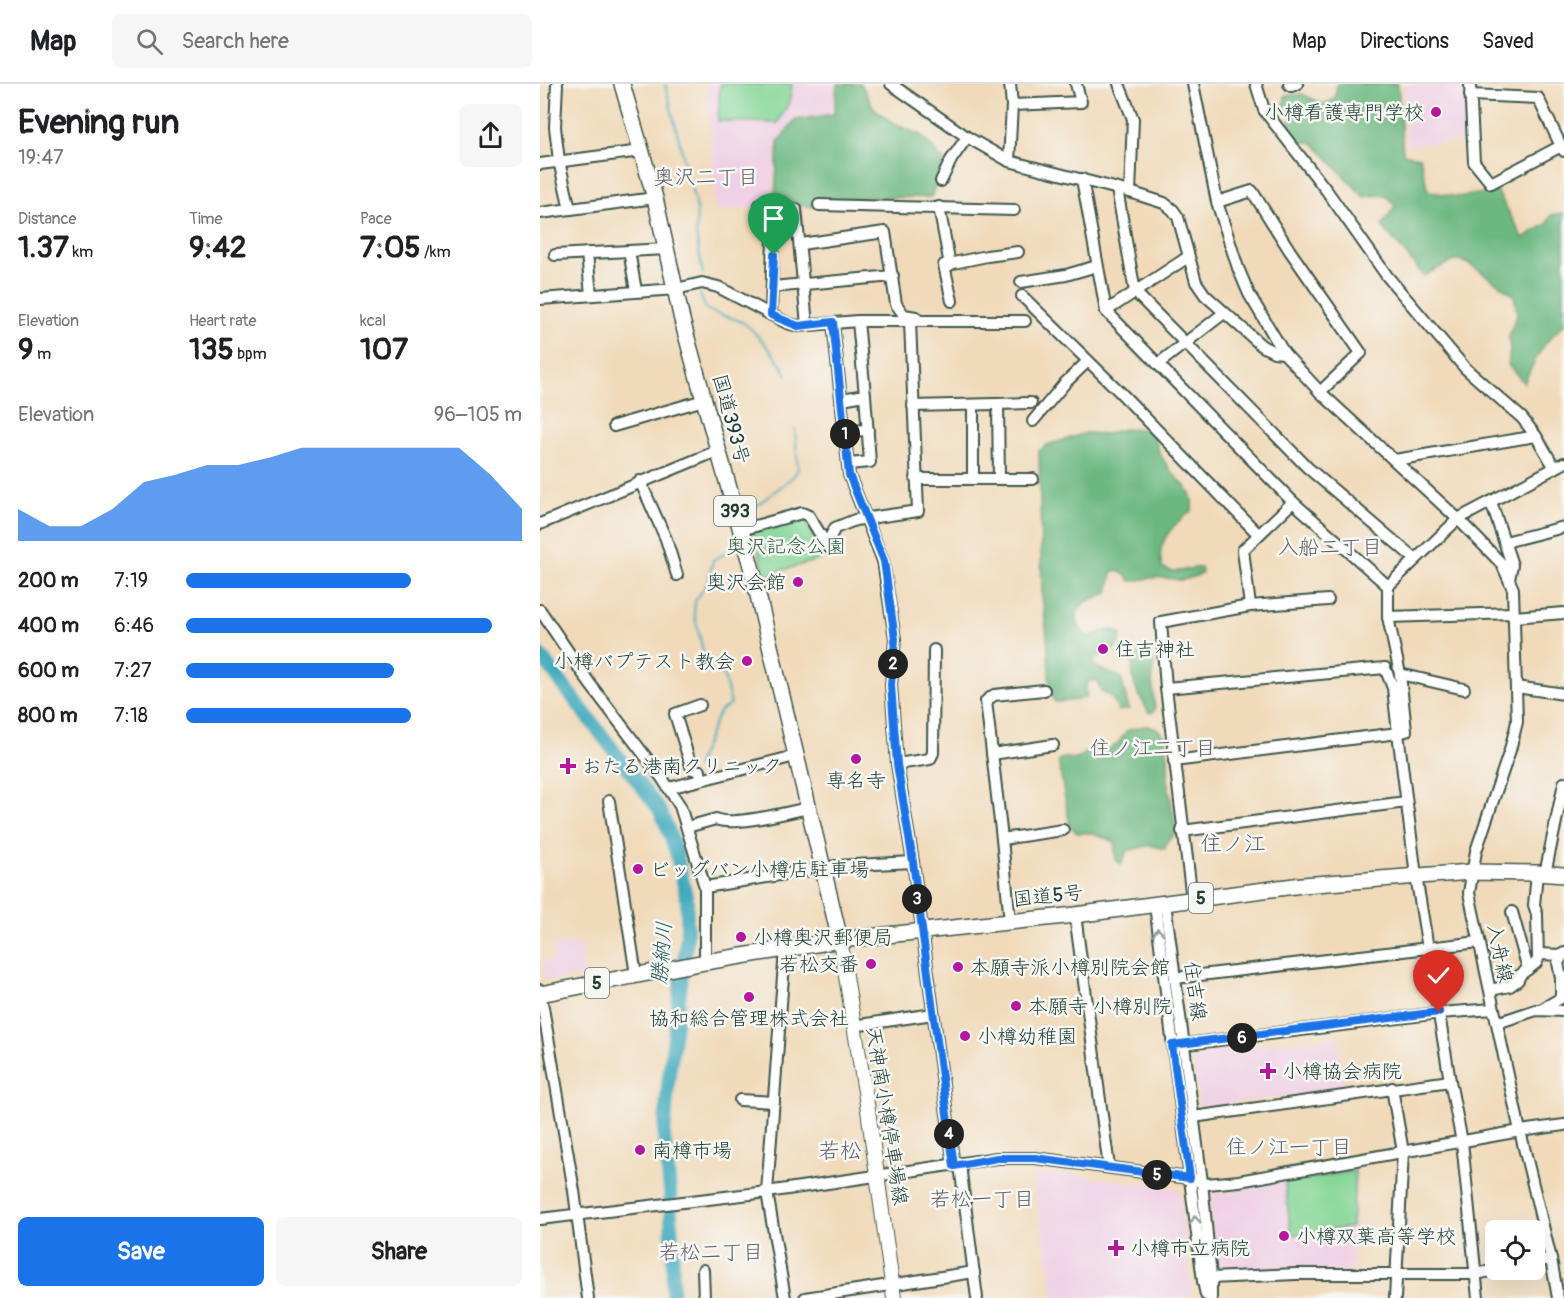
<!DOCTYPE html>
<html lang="en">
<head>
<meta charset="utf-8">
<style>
  body { margin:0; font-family:Pangolin,"Klee One",sans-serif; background:#f6f6f6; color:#202124; height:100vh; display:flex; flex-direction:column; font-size:22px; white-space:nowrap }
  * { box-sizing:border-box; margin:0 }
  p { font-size:20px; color:#757577 }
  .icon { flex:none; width:33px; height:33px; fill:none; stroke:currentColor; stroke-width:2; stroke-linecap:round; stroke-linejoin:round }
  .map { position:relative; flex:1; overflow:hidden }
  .details { display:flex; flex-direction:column; background:#fff; width:540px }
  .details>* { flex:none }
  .tools { position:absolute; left:945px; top:1136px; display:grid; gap:12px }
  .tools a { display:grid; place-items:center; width:60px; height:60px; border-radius:9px; background:#fff; box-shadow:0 6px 24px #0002; font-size:30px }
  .pin { position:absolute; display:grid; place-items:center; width:51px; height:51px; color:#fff; margin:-62px -26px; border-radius:50% 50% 50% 0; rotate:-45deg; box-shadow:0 0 6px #0007 }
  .pin .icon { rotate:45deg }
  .km { position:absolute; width:30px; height:30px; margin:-15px; border-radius:50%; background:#222; color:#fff; font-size:16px; line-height:30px; text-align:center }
  .round { display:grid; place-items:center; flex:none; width:63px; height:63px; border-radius:9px; background:#f6f6f6 }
  .headline { display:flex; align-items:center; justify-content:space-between; height:102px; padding:0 18px }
  h1 { font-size:33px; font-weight:700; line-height:45px }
  .metrics { display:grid; grid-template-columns:repeat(3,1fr); gap:9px; height:102px; padding:6px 18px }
  .metrics div { display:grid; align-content:center }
  .metrics b { font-size:30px; font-weight:700 }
  .metrics small { font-size:16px; font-weight:400 }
  .metrics p { font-size:16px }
  .chart { height:168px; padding:12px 18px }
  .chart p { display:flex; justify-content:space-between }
  .chart svg { width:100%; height:108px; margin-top:6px; fill:#1a73e8; opacity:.7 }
  .cta { display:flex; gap:12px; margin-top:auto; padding:12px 18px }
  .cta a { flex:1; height:69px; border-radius:9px; background:#1a73e8; color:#fff; font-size:24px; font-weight:700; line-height:69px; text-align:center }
  .cta a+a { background:#f6f6f6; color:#202124 }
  ul { padding:0 18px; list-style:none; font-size:20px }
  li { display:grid; grid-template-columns:96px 72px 1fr; align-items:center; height:45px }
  li i { height:15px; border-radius:8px; background:#1a73e8 }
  header { display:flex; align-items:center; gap:36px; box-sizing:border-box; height:84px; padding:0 30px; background:#fff; border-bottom:2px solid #e0e0e0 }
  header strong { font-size:28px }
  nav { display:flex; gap:33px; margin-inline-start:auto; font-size:21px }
  .search { width:420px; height:54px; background:#f6f6f6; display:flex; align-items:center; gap:15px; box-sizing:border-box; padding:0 21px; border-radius:9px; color:#757577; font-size:22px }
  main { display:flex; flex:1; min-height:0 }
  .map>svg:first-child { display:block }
  .built { fill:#f0d0e5 }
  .green { fill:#86d798; stroke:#528a66; stroke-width:1.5 }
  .forest { fill:#6cb880; stroke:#467a5a; stroke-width:1.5 }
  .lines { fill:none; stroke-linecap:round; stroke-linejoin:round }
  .stream { stroke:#3ca9bc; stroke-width:2 }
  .river { stroke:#3ca9bc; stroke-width:14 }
  .minor-casing { stroke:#3e5548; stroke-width:14 }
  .major-casing { stroke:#3e5548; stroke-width:16 }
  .highway-casing { stroke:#3e5548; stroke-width:18 }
  .minor { stroke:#fff; stroke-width:10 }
  .major { stroke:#fff; stroke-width:14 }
  .highway { stroke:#fff; stroke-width:15 }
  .oneway { stroke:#8f9e9a }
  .route-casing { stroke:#fff; stroke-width:12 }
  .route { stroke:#1a73e8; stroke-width:8 }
  .poi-dot { fill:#b5179e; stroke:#f6f6f2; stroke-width:2 }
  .labels { text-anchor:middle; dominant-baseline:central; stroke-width:5; stroke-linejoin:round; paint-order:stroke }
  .shield { fill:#f6f6f2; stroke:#60746d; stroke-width:1.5 }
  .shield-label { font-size:18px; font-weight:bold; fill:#1f3d34 }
  .poi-label { font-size:20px; fill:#1f3d34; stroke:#f6f6f2; text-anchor:start }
  .street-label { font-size:20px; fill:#1f3d34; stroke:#f6f6f2 }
  .park-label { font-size:20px; fill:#345c48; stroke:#f6f6f2 }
  .neighbourhood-label { font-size:21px; fill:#605f6a; stroke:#f6f6f2 }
  .water-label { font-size:21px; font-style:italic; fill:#285d5d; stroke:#f6f6f2 }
  .quarter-label { font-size:22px; fill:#605f6a; stroke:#f6f6f2 }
</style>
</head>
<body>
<header>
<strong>Map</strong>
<div class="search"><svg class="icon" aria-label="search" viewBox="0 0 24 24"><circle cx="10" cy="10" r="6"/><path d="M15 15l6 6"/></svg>Search here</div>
<nav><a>Map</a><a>Directions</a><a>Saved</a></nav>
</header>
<main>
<section class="details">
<div class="headline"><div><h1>Evening run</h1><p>19:47</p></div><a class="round"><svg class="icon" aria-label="share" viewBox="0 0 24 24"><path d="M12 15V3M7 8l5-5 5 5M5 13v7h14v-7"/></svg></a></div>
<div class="metrics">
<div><p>Distance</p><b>1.37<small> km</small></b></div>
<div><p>Time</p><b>9:42</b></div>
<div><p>Pace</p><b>7:05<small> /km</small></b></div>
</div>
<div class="metrics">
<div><p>Elevation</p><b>9<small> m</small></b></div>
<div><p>Heart rate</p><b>135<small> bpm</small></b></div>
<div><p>kcal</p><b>107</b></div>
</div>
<div class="chart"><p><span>Elevation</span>96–105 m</p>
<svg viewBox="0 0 160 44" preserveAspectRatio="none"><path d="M0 44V31L10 38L20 38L30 31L40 20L50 17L60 13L70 13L80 10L90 6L100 6L110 6L120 6L130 6L140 6L150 17L160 31V44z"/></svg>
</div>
<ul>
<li><b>200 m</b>7:19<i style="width:67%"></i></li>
<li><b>400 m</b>6:46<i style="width:91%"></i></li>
<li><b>600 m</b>7:27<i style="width:62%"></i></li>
<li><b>800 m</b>7:18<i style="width:67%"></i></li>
</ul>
<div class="cta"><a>Save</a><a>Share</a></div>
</section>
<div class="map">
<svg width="1024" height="1214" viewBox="0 0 1024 1214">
  <rect width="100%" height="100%" fill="#f6f6f2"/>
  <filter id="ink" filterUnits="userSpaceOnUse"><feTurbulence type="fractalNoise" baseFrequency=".0167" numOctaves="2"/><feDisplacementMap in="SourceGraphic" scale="12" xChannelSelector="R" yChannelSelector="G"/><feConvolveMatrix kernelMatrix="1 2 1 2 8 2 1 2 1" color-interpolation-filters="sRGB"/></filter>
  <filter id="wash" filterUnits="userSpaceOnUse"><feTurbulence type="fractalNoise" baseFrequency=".008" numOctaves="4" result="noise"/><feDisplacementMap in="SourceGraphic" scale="24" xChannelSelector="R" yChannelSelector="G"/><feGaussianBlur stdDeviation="1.35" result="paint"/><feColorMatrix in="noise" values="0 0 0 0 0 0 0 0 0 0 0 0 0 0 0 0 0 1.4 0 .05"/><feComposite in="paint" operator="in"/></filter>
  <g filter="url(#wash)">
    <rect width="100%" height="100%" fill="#f1daba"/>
    <g class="built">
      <path d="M 167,0 L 295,0 L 292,29 L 256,34 L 237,57 L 232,122 L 176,127 Z"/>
      <path d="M 864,0 L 927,0 L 928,55 L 867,62 Z"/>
      <path d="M 39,858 L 44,891 L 6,897 L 3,877 L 15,875 L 13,863 Z"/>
      <path d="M 798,953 L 804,1005 L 660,1023 L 652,969 Z"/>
      <path d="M 817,1084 L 812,1188 L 678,1190 L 669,1116 L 674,1110 Z"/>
      <path d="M 527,1090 L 639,1105 L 652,1212 L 637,1214 L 515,1214 L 492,1091 Z"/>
    </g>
    <g class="green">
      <path d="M 180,0 L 252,0 L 250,16 L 238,39 L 178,37 Z"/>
      <path d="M 260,434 L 267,438 L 282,475 L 225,491 L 213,447 Z"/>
      <path d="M 815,1087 L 812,1143 L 751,1151 L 745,1099 Z"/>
    </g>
    <g class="forest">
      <path d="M 297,0 L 321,0 L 334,24 L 354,40 L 381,51 L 404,77 L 391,113 L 275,115 L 273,123 L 235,117 L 238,58 L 255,36 L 294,30 Z"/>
      <path d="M 797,0 L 858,0 L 863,70 L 880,73 L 888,107 L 918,113 L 957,107 L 983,154 L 1007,140 L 1011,131 L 1024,129 L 1024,241 C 1003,258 995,275 984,299 L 968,281 L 970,266 L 969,251 L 977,230 L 974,211 C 963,205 928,175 918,176 C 910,177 892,188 884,192 L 842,142 L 855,122 L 848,113 L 837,111 L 824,113 L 773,59 L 760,57 L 749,45 L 751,33 L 744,21 L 745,12 L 762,10 L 783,20 L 795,15 Z"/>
      <path d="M 584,345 L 601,345 L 613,347 C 615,362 622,375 631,387 C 643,404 654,402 652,427 C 634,439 613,460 623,484 C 643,493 644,482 661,484 L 662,489 C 636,503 633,491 610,494 C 603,495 597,497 590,497 L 587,492 L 576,486 L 572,489 L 568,509 C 561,512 552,514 546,518 C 531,528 536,545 549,553 C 560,548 570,543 581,549 C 582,564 568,570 555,574 L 553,581 L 564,587 L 579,592 L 581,594 L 589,625 L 578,627 C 575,618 571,610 561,607 L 557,596 L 549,597 L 545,605 L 547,612 L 538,616 L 515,618 L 510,608 L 507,551 L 502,512 L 499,367 L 507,361 L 546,349 L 565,350 Z"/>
      <path d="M 601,568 L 610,571 L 614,577 L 612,597 L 615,625 L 613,628 L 609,629 C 597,607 590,599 593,573 Z"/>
      <path d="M 604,642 L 615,643 L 625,652 L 628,674 L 628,697 L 636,748 L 625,761 L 625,765 L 610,761 L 587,767 L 581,781 L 576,776 L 574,757 L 550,749 L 537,749 L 530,742 L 518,676 L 524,674 L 537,675 L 550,666 C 568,669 578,663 586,647 Z"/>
    </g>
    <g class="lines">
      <g class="stream">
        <path d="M 125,0 L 146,84"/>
        <path d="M 150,99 L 157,126 L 156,151 L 163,190"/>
        <path d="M 160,210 L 166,225 C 177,232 191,232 202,238 C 215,246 240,277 247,291"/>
        <path d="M 209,428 L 254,392 L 258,385 L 255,345"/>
        <path d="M 156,683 L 179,628 L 191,620 L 182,586 L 165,575 L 154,529 L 155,517 L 168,498 L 173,476 L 189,467"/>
      </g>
      <path class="river" d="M 0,571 L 119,725 L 128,745 L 137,771 L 147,816 L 147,853 L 128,1000 L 124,1053 L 130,1106 L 133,1183 L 132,1214"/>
    </g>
  </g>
  <g filter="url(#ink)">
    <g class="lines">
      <defs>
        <g id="minor">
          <path d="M 17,0 L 15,43 L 19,77 L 30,125"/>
          <path d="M 351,0 L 427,53 L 469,77 L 590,108 L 624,119 L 633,126 L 638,133 L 656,198 L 665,211 L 722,262 L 734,268 L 744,269"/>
          <path d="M 579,0 L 593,35 L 590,108"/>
          <path d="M 653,0 L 677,118 L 698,184 L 709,210 L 744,269 L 780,308 L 918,435 L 962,480 L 973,505 L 977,638 L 970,666 L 936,767 L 929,809 L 980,1047 L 1011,1175 L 1018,1214"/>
          <path d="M 716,0 L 724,26 L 787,107 L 847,192 L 925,284 L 982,334 L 996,352 L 1015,384"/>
          <path d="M 749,0 L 751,2 L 757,0"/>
          <path d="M 930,0 L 934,78 L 951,99 L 1021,62 L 1024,67"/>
          <path d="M 930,11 L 998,14 L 1021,62"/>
          <path d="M 472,21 L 541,18 L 536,0"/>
          <path d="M 469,77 L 472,21 L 470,0"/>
          <path d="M 0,80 L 101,67"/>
          <path d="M 542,95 L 566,227 L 753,418 L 848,502"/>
          <path d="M 401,97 L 411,76 L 427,53"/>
          <path d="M 577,105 L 595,208 L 768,384 L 875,475"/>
          <path d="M 677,118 L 712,107 L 750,167 L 821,269 L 780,308"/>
          <path d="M 220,121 L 230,131 L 233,153 L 231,231"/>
          <path d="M 279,121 L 474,126"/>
          <path d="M 399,123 L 410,181"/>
          <path d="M 256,125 L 267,241"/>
          <path d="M 0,129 L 115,114"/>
          <path d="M 261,160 L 345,148 L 356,220 L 364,231 L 376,233"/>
          <path d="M 89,167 L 96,207"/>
          <path d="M 47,169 L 51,211"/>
          <path d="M 15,171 L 126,165"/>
          <path d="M 481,198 L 526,191 L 557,182"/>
          <path d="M 232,203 L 353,192"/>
          <path d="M 482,212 L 579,307 L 718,450"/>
          <path d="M 0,215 L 136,205 L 162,199 L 178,203 L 247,239 L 258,242 L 318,237 L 485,237"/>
          <path d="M 412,217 L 404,181 L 447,172 L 478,168"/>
          <path d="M 566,227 L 648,173"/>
          <path d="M 293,239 L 309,391 L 343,477 L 355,555 L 351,601 L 357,680 L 373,778 L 414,1082"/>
          <path d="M 618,280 L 684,229"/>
          <path d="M 302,315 L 325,311 L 318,237"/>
          <path d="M 458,321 L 459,395"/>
          <path d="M 373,322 L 491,319"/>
          <path d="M 493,337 L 525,299 L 548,277"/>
          <path d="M 74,342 L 164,316"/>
          <path d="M 305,347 L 328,346"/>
          <path d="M 855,376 L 996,352"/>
          <path d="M 308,380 L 330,378 L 325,311"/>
          <path d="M 376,395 L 493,395"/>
          <path d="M 433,395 L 433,322"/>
          <path d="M 100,397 L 126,455 L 137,491"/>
          <path d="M 951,418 L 972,481 L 969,495"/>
          <path d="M 0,440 L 177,367"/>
          <path d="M 201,446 L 262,429 L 269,432 L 288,463"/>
          <path d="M 965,458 L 1024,443"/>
          <path d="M 286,461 L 295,444 L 315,436 L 378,427 L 370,238"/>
          <path d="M 710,522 L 703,466 L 753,418"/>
          <path d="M 0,526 L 50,600 L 122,694 L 140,722 L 165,803 L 165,878"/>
          <path d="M 848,533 L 973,529"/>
          <path d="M 974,533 L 1024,529"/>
          <path d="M 860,590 L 924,605"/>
          <path d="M 976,603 L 1024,610"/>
          <path d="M 626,604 L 845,584 L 853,604 L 858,649 L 634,677"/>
          <path d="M 160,621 L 135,630 L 152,685 L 160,687 L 161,695"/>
          <path d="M 452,670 L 513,661"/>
          <path d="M 357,680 L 390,675 L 393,669 L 394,566"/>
          <path d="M 129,704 L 255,672"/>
          <path d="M 69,717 L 96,891"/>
          <path d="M 147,743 L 176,735 C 192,743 249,728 268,724"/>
          <path d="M 642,747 L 866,718"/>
          <path d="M 462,755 L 523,746"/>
          <path d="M 1005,790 L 1024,699"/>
          <path d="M 165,803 L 296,782 L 373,778"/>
          <path d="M 652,815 L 626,604 L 621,538 L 710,522 L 788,516"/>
          <path d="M 625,819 L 662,1098 L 671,1194 L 671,1214"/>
          <path d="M 615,821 L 663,1197 L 666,1211"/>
          <path d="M 972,828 L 988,885"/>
          <path d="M 535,831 L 569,1083"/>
          <path d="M 470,838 L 462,755 L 446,617 L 454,611 L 504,606"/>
          <path d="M 999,870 L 1021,871"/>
          <path d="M 635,894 L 939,858"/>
          <path d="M 1021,894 L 1018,879 L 1024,869"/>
          <path d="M 0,906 L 34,1107 L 48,1214"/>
          <path d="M 950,906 L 970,902 L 978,896 L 980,891 L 996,879 L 998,875 L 997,830 L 994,821 L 997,789"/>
          <path d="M 1002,925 L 1021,914 L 1021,894 L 1024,893"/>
          <path d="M 957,939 L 996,926 L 1024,927"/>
          <path d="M 313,942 L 393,930"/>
          <path d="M 638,961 L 899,929 L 954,925"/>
          <path d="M 852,1004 L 863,1068 L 855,1214"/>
          <path d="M 200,1016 L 234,1018"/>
          <path d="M 653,1033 L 910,997"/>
          <path d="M 420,1081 L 437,1214"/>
          <path d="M 0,1135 L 227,1108 L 457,1074 L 495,1074 L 649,1094 L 667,1100 L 699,1097 L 980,1047 L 1024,1041"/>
          <path d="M 994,1178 L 1011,1175"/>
          <path d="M 163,1186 L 164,1214"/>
          <path d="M 671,1194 L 756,1190 L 936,1190 L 960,1185"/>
          <path d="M 245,1214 L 227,1108 L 245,866"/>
          <path d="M 265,1214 L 434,1188"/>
          <path d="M 938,1214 L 922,1058 L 910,997 L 876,792 L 858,649 L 866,647 L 860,590 L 848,533 L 848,502 L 918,435 L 1024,379"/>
        </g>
        <path id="major" d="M 300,856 L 328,1026 L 354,1214"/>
        <g id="highway">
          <path d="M 82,0 L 115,114 L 142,236 L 164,316 L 211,482 L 300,856"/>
          <path d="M 0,910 L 165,878 L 300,856 L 535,831 L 762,801 L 931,788 L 997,789 L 1024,791"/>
        </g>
      </defs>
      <use href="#minor" class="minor-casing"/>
      <use href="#major" class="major-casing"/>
      <use href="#highway" class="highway-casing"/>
      <use href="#minor" class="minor"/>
      <use href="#major" class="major"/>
      <use href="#highway" class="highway"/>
    </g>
    <defs><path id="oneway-chevron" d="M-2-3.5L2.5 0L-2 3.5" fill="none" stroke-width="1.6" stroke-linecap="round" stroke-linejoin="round" transform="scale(1.5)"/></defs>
    <g class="oneway">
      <use href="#oneway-chevron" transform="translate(618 848) rotate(-97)"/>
      <use href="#oneway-chevron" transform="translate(655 1136) rotate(-97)"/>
    </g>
  </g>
  <g class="lines" filter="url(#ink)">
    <defs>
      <path id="route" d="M 234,171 L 231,231 L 258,242 L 293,238 L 309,391 L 344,477 L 355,555 L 351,601 L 357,680 L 373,778 L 414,1082 L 457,1074 L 495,1074 L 650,1094 L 632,961 L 899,928"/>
    </defs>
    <use href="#route" class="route-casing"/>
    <use href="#route" class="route"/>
  </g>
  <g class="poi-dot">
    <circle cx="896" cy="28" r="6"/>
    <circle cx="258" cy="498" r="6"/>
    <circle cx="563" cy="565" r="6"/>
    <circle cx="207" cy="577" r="6"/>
    <circle cx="316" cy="675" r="6"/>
    <path d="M25 673h6v6h6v6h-6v6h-6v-6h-6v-6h6z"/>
    <circle cx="98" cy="785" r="6"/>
    <circle cx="201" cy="853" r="6"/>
    <circle cx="331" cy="880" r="6"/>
    <circle cx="418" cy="883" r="6"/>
    <circle cx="209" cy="913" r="6"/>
    <circle cx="476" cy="922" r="6"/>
    <circle cx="425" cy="952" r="6"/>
    <path d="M725 978h6v6h6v6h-6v6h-6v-6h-6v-6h6z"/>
    <circle cx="100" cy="1066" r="6"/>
    <circle cx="744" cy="1152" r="6"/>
    <path d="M573 1155h6v6h6v6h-6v6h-6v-6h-6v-6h6z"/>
  </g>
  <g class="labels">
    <g class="shield">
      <rect x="174" y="412" width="42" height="30" rx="4.5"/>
      <rect x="649" y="799" width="24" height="30" rx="4.5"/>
      <rect x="45" y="884" width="24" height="30" rx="4.5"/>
    </g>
    <g class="shield-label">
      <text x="195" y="427">393</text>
      <text x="661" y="814">5</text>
      <text x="57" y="899">5</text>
    </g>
    <g class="poi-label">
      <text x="884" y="28" text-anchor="end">小樽看護専門学校</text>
      <text x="246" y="498" text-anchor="end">奥沢会館</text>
      <text x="575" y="565">住吉神社</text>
      <text x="195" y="577" text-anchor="end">小樽バプテスト教会</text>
      <text x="42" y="682">おたる港南クリニック</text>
      <text x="316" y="696" text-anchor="middle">専名寺</text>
      <text x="110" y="785">ビッグバン小樽店駐車場</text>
      <text x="213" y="853">小樽奥沢郵便局</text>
      <text x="319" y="880" text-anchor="end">若松交番</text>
      <text x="430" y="883">本願寺派小樽別院会館</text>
      <text x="488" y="922">本願寺 小樽別院</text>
      <text x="209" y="934" text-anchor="middle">協和総合管理株式会社</text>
      <text x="437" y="952">小樽幼稚園</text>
      <text x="742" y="987">小樽協会病院</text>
      <text x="112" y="1066">南樽市場</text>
      <text x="756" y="1152">小樽双葉高等学校</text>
      <text x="590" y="1164">小樽市立病院</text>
    </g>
    <g class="street-label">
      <text transform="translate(191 335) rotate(75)">国道393号</text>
      <text transform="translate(508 812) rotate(-6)">国道5号</text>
      <text transform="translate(960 869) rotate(78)">入舟線</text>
      <text transform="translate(655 907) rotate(82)">住吉線</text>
      <text transform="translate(347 1032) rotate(81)">天神南小樽停車場線</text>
    </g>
    <g class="park-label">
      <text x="246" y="462">奥沢記念公園</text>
    </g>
    <g class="neighbourhood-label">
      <text x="166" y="93">奥沢二丁目</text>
      <text x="790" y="463">入船二丁目</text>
      <text x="613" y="664">住ノ江二丁目</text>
      <text x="749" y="1063">住ノ江一丁目</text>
      <text x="442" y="1115">若松一丁目</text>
      <text x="171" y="1168">若松二丁目</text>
    </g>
    <g class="water-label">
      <text transform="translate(122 869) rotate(-85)">勝納川</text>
    </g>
    <g class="quarter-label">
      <text x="693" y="760">住ノ江</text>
      <text x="300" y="1067">若松</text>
    </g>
  </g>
</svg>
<div class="tools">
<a><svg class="icon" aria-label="locate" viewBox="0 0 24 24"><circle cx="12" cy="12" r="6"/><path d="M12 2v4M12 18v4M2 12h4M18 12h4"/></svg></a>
</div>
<div class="pin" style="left:234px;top:171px;background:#1e9e55"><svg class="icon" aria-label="arrive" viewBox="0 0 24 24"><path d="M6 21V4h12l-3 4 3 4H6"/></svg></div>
<div class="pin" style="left:899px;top:928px;background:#d93025"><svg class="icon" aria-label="check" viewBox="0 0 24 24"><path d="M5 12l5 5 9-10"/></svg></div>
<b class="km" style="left:305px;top:350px">1</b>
<b class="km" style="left:353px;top:580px">2</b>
<b class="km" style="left:377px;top:815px">3</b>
<b class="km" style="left:409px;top:1050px">4</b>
<b class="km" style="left:617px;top:1091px">5</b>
<b class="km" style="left:702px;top:954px">6</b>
</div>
</main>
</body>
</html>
